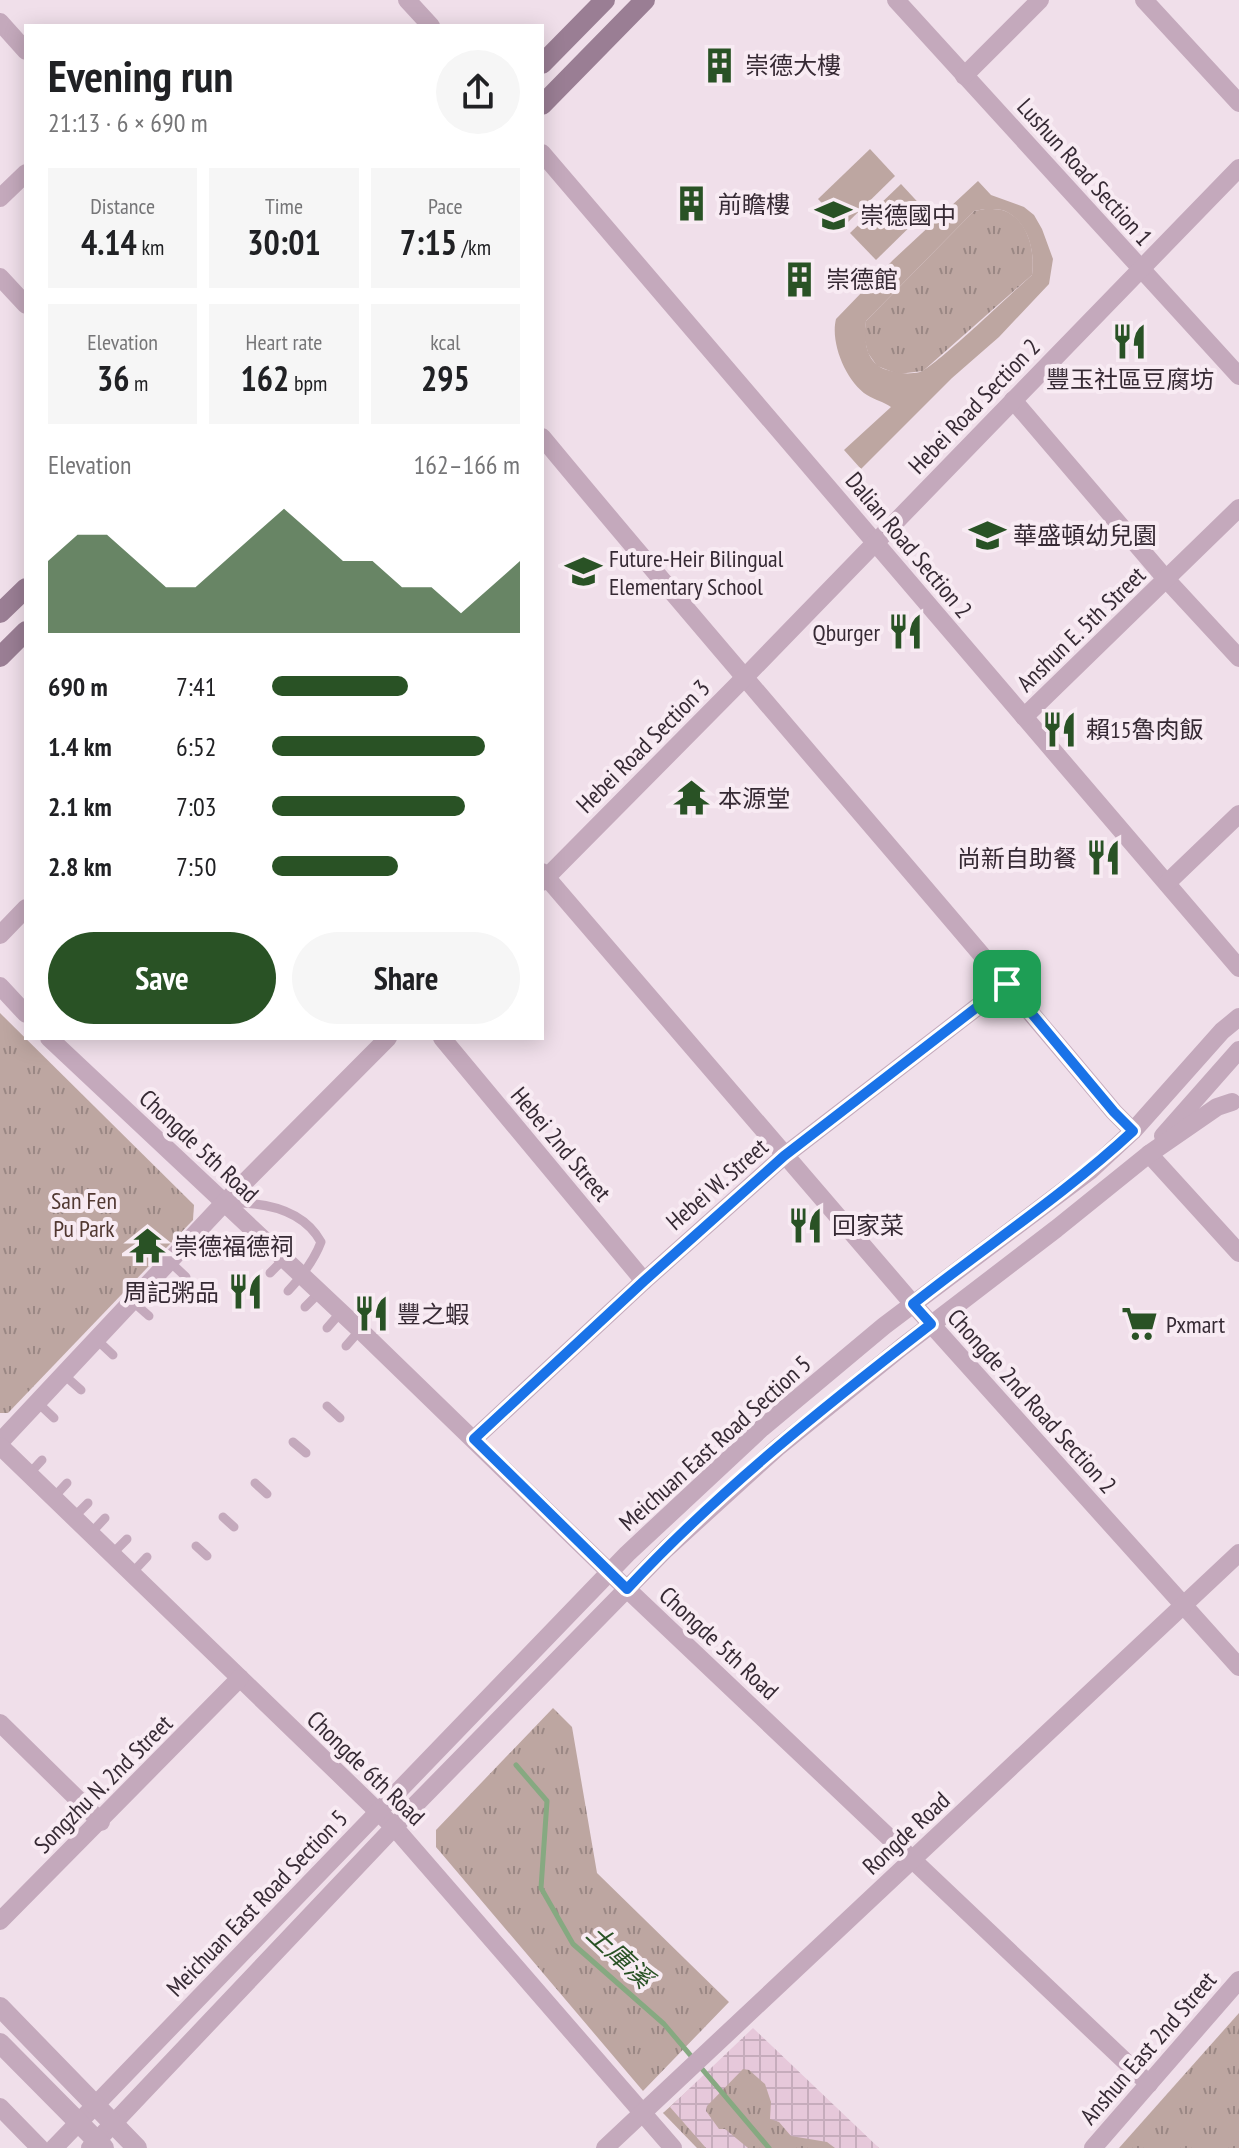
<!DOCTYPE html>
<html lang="en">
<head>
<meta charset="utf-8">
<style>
  body { margin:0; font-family:"PT Sans Narrow","Noto Sans TC",sans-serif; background:#f6f6f6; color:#202124; height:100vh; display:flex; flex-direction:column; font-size:30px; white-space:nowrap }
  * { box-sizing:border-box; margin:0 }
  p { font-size:26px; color:#757577 }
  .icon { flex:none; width:44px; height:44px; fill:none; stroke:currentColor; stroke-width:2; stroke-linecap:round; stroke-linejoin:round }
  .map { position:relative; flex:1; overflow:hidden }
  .side { position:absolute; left:24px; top:24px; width:520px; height:1016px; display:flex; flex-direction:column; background:#fff; border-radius:0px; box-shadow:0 4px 20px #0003 }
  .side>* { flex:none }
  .pin { position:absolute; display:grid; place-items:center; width:68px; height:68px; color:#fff; margin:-34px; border-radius:16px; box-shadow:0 4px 12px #0006 }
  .round { display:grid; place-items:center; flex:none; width:84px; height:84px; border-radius:42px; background:#f6f6f6 }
  .headline { display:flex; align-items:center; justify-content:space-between; height:136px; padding:0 24px }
  h1 { font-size:44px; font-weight:800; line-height:60px }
  .stats { display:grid; grid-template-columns:repeat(3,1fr); gap:12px; height:136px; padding:8px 24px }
  .stats div { display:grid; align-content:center; border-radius:0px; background:#f6f6f6; text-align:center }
  .stats b { font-size:34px; font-weight:800 }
  .stats small { font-size:22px; font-weight:400 }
  .stats p { font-size:22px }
  .chart { height:224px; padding:16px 24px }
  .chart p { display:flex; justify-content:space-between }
  .chart svg { width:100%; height:144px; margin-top:8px; fill:#295225; opacity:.7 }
  .button { display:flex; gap:16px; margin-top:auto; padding:16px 24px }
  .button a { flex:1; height:92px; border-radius:48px; background:#295225; color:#fff; font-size:32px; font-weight:800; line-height:92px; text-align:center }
  .button a+a { background:#f6f6f6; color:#202124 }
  ul { padding:0 24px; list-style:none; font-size:26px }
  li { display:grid; grid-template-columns:128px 96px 1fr; align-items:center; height:60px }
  li i { height:20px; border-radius:10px; background:#295225 }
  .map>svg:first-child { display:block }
  .grass { fill:url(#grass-tufts) }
  .garden { fill:#bda6a1; fill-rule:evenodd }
  .plaza { fill:url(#plaza-grid) }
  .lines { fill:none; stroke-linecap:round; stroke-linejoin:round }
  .stream { stroke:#86a981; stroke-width:5 }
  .service { stroke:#c4a9bc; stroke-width:9 }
  .minor { stroke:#c4a9bc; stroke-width:18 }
  .tertiary { stroke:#c4a9bc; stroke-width:20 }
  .secondary { stroke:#9a7e94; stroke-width:20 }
  .route-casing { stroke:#fff; stroke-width:16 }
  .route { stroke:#1a73e8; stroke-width:10 }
  .labels { text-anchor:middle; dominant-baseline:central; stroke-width:8; stroke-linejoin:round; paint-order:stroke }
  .poi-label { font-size:24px; fill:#362a34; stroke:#f8ebf3; text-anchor:start }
  .street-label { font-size:24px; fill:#362a34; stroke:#f8ebf3 }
  .park-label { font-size:24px; fill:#513831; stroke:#f8ebf3 }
  .water-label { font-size:26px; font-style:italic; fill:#295225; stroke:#f8ebf3 }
</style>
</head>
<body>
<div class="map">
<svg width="1239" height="2148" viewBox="0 0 1239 2148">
  <defs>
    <pattern id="grass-tufts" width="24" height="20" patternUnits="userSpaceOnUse" patternTransform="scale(2)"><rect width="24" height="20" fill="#bda6a1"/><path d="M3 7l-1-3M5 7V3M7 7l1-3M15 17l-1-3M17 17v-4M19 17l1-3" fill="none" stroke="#9a8784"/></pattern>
    <pattern id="plaza-grid" width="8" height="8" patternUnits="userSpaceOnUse" patternTransform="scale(2)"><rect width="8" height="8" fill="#e6c8da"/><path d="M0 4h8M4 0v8" fill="none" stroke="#c6acbc"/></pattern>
  </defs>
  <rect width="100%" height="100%" fill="#f0dfea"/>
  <g class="grass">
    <path d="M 985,209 C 991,209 1000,209 1005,211 C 1029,221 1035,252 1032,275 L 923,371 L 898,374 L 877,366 L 868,353 L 864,337 L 866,321 L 974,211 Z"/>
    <path d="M 0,1013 L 194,1205 L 193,1220 L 8,1413 L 0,1413 Z"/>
    <path d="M 553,1708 L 572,1727 L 597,1873 L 729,2002 L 643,2091 L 436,1847 L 436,1830 Z"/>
    <path d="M 1239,2013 L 1239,2148 L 1119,2148 Z"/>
    <path d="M 741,2043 L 879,2148 L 697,2148 L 663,2113 Z"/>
  </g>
  <g class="garden">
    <path d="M 870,149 L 895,176 L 844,226 L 818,199 Z"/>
    <path d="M 978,181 L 991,195 L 1024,207 L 1034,215 L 1042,229 L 1053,259 L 1049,284 L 999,337 L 952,378 L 861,469 L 844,450 L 891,407 C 884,402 875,400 867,395 C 846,381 830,343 836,319 L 893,260 ZM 985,209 C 991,209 1000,209 1005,211 C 1029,222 1035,252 1032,275 C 1015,290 934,368 920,372 C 907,375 896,373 884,369 C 865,361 864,339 866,321 L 974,211 Z"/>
    <path d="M 901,184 L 926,211 L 876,260 L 850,233 Z"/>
  </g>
  <path class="plaza" d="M 753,2028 L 879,2148 L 835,2148 L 827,2142 L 791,2136 L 779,2122 L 770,2119 L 771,2102 L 765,2084 L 749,2070 L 743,2069 L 707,2106 L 706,2111 L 719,2129 L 725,2129 L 748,2148 L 706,2148 L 670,2107 Z"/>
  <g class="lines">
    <path class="stream" d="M 516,1765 L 547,1801 L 541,1888 L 573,1944 L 664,2024 L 769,2148"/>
    <g class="service">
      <path d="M 228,1203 C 263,1202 302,1208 321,1242 C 314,1261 302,1276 288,1291"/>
      <path d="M 244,1248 L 257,1234"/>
      <path d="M 169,1261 L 186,1277"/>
      <path d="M 270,1273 L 284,1259"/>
      <path d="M 132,1301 L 149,1316"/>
      <path d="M 305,1307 L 320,1292"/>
      <path d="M 327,1328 L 341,1312"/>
      <path d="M 96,1339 L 113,1355"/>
      <path d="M 346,1346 L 360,1330"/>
      <path d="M 63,1374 L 81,1390"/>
      <path d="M 37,1402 L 54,1418"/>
      <path d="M 327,1406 L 340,1418"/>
      <path d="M 293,1442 L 306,1453"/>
      <path d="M 29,1474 L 42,1460"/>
      <path d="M 255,1483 L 267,1494"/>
      <path d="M 54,1497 L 67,1483"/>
      <path d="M 74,1517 L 88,1503"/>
      <path d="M 223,1517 L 234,1527"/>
      <path d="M 91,1533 L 105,1518"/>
      <path d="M 196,1546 L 207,1556"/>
      <path d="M 112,1554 L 127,1539"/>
      <path d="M 132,1573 L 147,1557"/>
    </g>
    <g class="minor">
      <path d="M 407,0 L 431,26"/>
      <path d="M 896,0 L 1239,376"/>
      <path d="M 1144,0 L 1239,103"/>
      <path d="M 0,22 L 26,51"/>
      <path d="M 964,76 L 1040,0"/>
      <path d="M 542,153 L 1239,968"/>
      <path d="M 0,198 L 26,173"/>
      <path d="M 0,277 L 26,305"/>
      <path d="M 1013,400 L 1166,579 L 1239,658"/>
      <path d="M 542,437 C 730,664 925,885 1114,1112 L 1133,1131"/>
      <path d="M 1024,717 L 1239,508"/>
      <path d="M 542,872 L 913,1304 L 1239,1667"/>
      <path d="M 542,882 L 744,678 L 1239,168"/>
      <path d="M 1167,883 L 1239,814"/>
      <path d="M 0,935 L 26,908"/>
      <path d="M 0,986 L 26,1014"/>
      <path d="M 49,1038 L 360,1330 L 627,1589 L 1149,2084"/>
      <path d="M 442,1038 L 644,1281"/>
      <path d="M 1163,1136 L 1239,1050"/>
      <path d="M 1149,1154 L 1239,1253"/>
      <path d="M 474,1439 L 644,1281 L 784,1156 L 1007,984"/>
      <path d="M 0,1442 L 224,1203 L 388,1038"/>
      <path d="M 0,1446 L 395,1828 L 673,2148"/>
      <path d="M 0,1723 L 101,1822"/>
      <path d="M 0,1921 L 240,1678"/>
      <path d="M 0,2107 L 40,2148"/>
      <path d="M 54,2148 L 627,1554 L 762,1428 L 884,1326 L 1091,1170 L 1133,1131 L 1222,1031 L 1239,1017"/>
      <path d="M 90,2148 L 416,1804 L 666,1549 L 777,1448 L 902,1347 L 1056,1229 L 1149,1154 L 1217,1107 L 1232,1102"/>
      <path d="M 605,2148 L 1239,1553"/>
      <path d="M 1093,2148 L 1239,1980"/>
    </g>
    <g class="tertiary">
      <path d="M 0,2007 L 137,2148"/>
      <path d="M 0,2043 L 104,2148"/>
    </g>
    <g class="secondary">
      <path d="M 542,64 L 605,0"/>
      <path d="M 542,105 L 645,0"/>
      <path d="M 0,613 L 26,588"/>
      <path d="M 0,657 L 26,631"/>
    </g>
  </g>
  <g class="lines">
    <defs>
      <path id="route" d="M 1007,984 L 1114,1112 L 1133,1131 C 1064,1195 986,1246 913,1304 L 931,1324 C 825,1406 718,1491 627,1589 L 474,1439 L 644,1281 L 784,1156 Z"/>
    </defs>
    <use href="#route" class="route-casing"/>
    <use href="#route" class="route"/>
  </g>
  <defs>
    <symbol id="building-bare" viewBox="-9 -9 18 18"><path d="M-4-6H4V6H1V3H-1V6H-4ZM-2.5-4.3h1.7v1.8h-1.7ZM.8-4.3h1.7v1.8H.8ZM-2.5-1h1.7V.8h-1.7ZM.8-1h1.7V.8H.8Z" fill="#295225" stroke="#f8ebf3" stroke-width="2.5" paint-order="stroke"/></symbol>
    <symbol id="school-bare" viewBox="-9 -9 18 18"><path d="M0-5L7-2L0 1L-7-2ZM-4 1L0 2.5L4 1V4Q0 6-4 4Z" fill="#295225" stroke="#f8ebf3" stroke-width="2.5" paint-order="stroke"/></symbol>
    <symbol id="restaurant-bare" viewBox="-9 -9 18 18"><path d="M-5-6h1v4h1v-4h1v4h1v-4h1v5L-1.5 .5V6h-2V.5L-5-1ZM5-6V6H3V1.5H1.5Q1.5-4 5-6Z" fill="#295225" stroke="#f8ebf3" stroke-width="2.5" paint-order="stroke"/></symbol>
    <symbol id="temple-bare" viewBox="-9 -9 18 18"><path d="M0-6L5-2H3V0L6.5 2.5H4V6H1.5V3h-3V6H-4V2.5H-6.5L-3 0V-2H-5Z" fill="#295225" stroke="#f8ebf3" stroke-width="2.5" paint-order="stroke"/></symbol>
    <symbol id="supermarket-bare" viewBox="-9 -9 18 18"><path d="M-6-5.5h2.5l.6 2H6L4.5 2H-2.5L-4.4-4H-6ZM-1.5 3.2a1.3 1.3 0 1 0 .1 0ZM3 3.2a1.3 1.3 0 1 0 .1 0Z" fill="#295225" stroke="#f8ebf3" stroke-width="2.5" paint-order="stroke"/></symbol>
  </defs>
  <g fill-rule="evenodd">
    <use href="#building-bare" x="694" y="40" width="51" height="51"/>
    <use href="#building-bare" x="666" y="178" width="51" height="51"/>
    <use href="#school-bare" x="808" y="190" width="51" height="51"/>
    <use href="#building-bare" x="774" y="254" width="51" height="51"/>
    <use href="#restaurant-bare" x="1104" y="316" width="51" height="51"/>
    <use href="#school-bare" x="962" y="510" width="51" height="51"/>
    <use href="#school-bare" x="558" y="546" width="51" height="51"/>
    <use href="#restaurant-bare" x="880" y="606" width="51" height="51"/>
    <use href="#restaurant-bare" x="1034" y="704" width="51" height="51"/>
    <use href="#temple-bare" x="666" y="772" width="51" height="51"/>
    <use href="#restaurant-bare" x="1078" y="832" width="51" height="51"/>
    <use href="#restaurant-bare" x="780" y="1200" width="51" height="51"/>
    <use href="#temple-bare" x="122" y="1220" width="51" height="51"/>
    <use href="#restaurant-bare" x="220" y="1266" width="51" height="51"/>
    <use href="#restaurant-bare" x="346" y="1288" width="51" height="51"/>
    <use href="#supermarket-bare" x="1114" y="1298" width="51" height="51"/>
  </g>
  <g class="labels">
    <g class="poi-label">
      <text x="745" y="65">崇德大樓</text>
      <text x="718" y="204">前瞻樓</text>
      <text x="860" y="215">崇德國中</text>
      <text x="826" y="279">崇德館</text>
      <text x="1130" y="379" text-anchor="middle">豐玉社區豆腐坊</text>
      <text x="1013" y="535">華盛頓幼兒園</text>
      <text x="609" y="558">Future-Heir Bilingual<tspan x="609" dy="28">Elementary School</tspan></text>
      <text x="880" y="632" text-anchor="end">Qburger</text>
      <text x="1086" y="729">賴15魯肉飯</text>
      <text x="718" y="798">本源堂</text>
      <text x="1077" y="858" text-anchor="end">尚新自助餐</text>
      <text x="832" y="1225">回家菜</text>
      <text x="174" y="1246">崇德福德祠</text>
      <text x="219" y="1292" text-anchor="end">周記粥品</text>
      <text x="397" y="1314">豐之蝦</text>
      <text x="1166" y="1324">Pxmart</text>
    </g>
    <g class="street-label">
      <text transform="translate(1085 172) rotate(48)">Lushun Road Section 1</text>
      <text transform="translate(974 406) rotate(-46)">Hebei Road Section 2</text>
      <text transform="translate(909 545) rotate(50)">Dalian Road Section 2</text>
      <text transform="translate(1081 629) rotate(-44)">Anshun E. 5th Street</text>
      <text transform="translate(643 746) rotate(-45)">Hebei Road Section 3</text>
      <text transform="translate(561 1144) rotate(50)">Hebei 2nd Street</text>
      <text transform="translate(199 1146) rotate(43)">Chongde 5th Road</text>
      <text transform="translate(717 1184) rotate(-41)">Hebei W. Street</text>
      <text transform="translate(1032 1401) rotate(48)">Chongde 2nd Road Section 2</text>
      <text transform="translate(715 1443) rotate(-42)">Meichuan East Road Section 5</text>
      <text transform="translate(719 1643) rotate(43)">Chongde 5th Road</text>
      <text transform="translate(366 1768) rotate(44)">Chongde 6th Road</text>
      <text transform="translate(103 1784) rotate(-45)">Songzhu N. 2nd Street</text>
      <text transform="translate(906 1833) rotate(-43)">Rongde Road</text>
      <text transform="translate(257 1903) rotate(-46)">Meichuan East Road Section 5</text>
      <text transform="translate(1148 2048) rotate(-49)">Anshun East 2nd Street</text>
    </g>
    <g class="park-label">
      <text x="84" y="1200">San Fen<tspan x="84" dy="28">Pu Park</tspan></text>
    </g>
    <g class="water-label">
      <text transform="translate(620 1956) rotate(43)">土庫溪</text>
    </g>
  </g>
</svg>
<div class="pin" style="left:1007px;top:984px;background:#1e9e55"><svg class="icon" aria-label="arrive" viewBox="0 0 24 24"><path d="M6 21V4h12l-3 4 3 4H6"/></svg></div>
<section class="side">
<div class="headline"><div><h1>Evening run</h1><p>21:13 · 6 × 690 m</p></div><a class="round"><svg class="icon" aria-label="share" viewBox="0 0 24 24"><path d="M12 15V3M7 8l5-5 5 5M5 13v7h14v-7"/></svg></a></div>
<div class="stats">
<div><p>Distance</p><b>4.14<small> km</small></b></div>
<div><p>Time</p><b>30:01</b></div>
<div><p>Pace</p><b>7:15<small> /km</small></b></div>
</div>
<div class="stats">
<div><p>Elevation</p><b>36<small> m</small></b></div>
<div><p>Heart rate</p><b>162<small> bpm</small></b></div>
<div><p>kcal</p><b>295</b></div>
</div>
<div class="chart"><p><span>Elevation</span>162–166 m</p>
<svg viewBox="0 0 160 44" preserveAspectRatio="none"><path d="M0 44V22L10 14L20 14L30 22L40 30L50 30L60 22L70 14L80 6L90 14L100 22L110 22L120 30L130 30L140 38L150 30L160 22V44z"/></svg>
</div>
<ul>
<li><b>690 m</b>7:41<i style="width:55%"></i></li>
<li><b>1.4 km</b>6:52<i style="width:86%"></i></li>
<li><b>2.1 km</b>7:03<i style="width:78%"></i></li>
<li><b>2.8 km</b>7:50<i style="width:51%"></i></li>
</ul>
<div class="button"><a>Save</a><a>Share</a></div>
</section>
</div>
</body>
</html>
